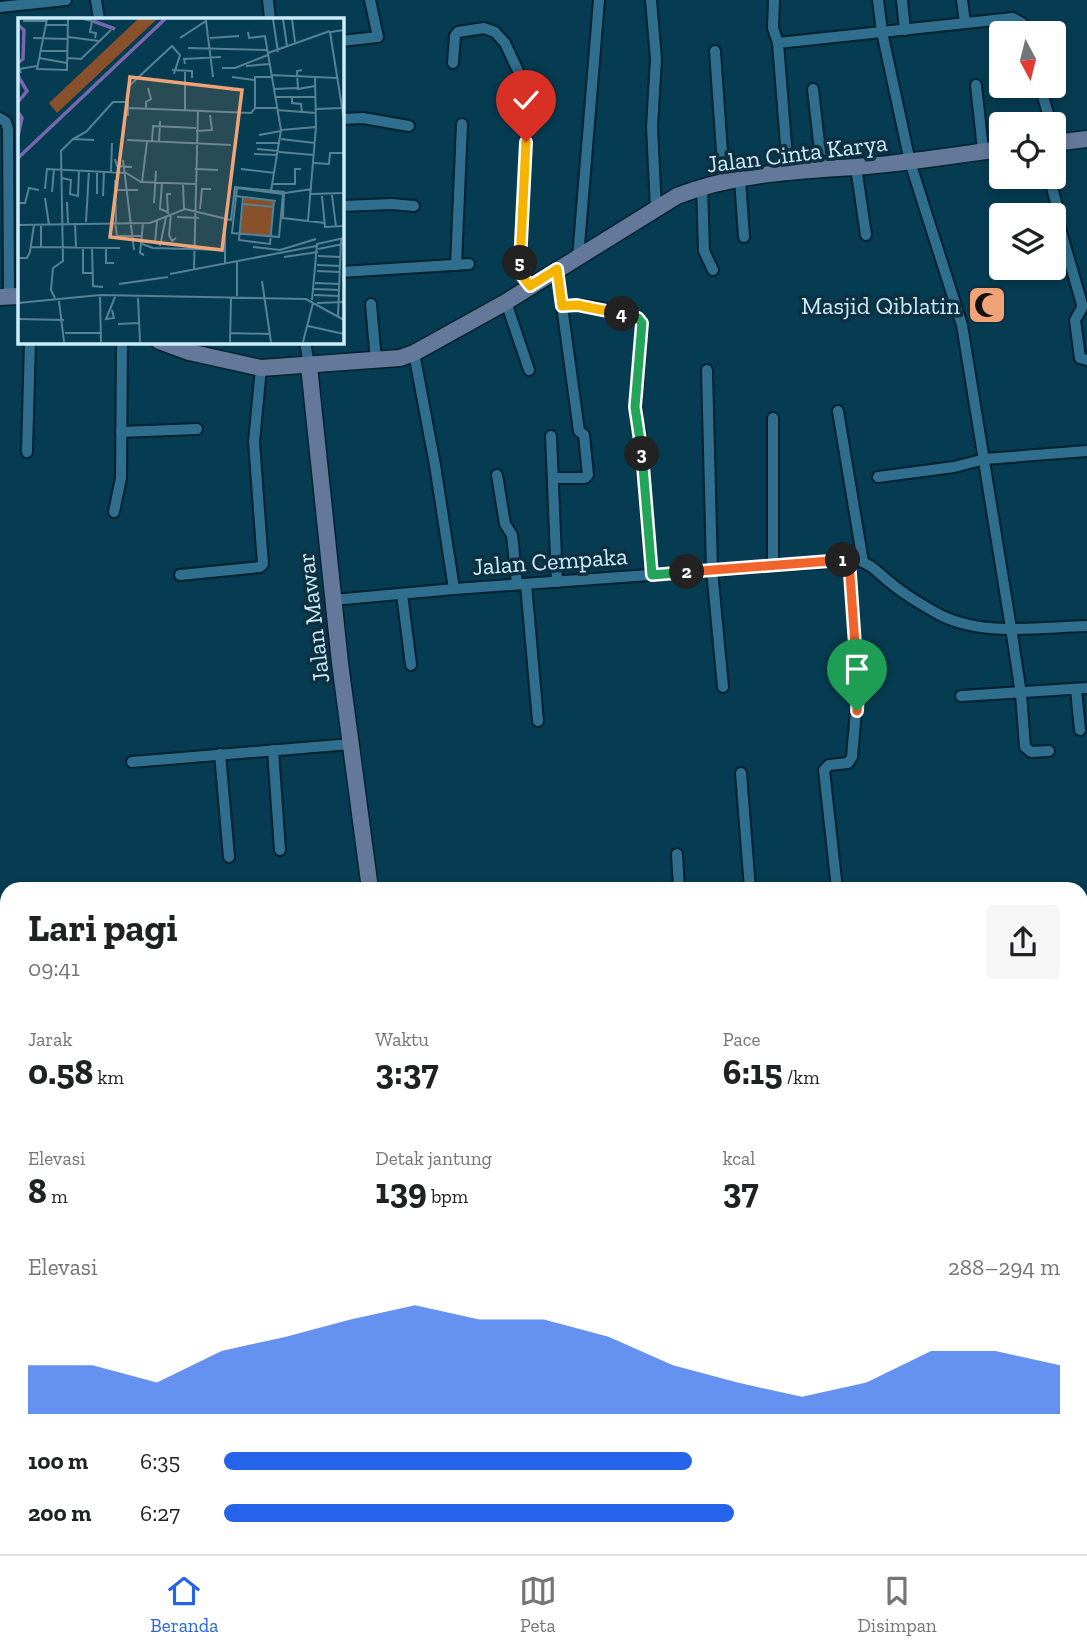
<!DOCTYPE html>
<html lang="id">
<head>
<meta charset="utf-8">
<style>
  body { margin:0; font-family:"Zilla Slab",serif; background:#f6f6f6; color:#202124; height:100vh; display:flex; flex-direction:column; font-size:26px; white-space:nowrap }
  * { box-sizing:border-box; margin:0 }
  p { font-size:23px; color:#757577 }
  .icon { flex:none; width:38px; height:38px; fill:none; stroke:currentColor; stroke-width:2; stroke-linecap:round; stroke-linejoin:round }
  .map { position:relative; flex:1; overflow:hidden }
  .panel { position:absolute; left:0px; top:882px; width:1088px; height:672px; display:flex; flex-direction:column; background:#fff; border-radius:21px 21px 0 0; box-shadow:0 4px 10px #0003 }
  .panel>* { flex:none }
  .needle { width:46px; rotate:173deg }
  .controls { position:absolute; left:989px; top:21px; display:grid; gap:14px }
  .controls a { display:grid; place-items:center; width:77px; height:77px; border-radius:7px; background:#fff; box-shadow:0 4px 10px #0003; font-size:35px }
  .pin { position:absolute; display:grid; place-items:center; width:60px; height:60px; color:#fff; margin:-72px -30px; border-radius:50% 50% 50% 0; rotate:-45deg; box-shadow:0 0 7px #0007 }
  .pin .icon { rotate:45deg }
  .km { position:absolute; width:35px; height:35px; margin:-18px; border-radius:50%; background:#222; color:#fff; font-size:19px; line-height:35px; text-align:center }
  .round { display:grid; place-items:center; flex:none; width:74px; height:74px; border-radius:7px; background:#f6f6f6 }
  .head { display:flex; align-items:center; justify-content:space-between; height:119px; padding:0 28px }
  h1 { font-size:38px; font-weight:700; line-height:52px }
  .figures { display:grid; grid-template-columns:repeat(3,1fr); gap:10px; height:119px; padding:7px 28px }
  .figures div { display:grid; align-content:center }
  .figures b { font-size:35px; font-weight:700 }
  .figures small { font-size:19px; font-weight:400 }
  .figures p { font-size:19px }
  .chart { height:196px; padding:14px 28px }
  .chart p { display:flex; justify-content:space-between }
  .chart svg { width:100%; height:126px; margin-top:7px; fill:#2563eb; opacity:.7 }
  ul { padding:0 28px; list-style:none; font-size:23px }
  li { display:grid; grid-template-columns:112px 84px 1fr; align-items:center; height:52px }
  li i { height:18px; border-radius:9px; background:#2563eb }
  .menu { display:flex; justify-content:space-around; align-items:center; height:98px; border-top:2px solid #e0e0e0; background:#fff; font-size:19px; color:#757577 }
  .menu a { display:grid; justify-items:center; gap:4px }
  .menu .selected { color:#2563eb }
  .map>svg:first-child { display:block }
  .lines { fill:none; stroke-linecap:round; stroke-linejoin:round }
  .street-casing { stroke:#002130; stroke-width:14 }
  .secondary-casing { stroke:#002130; stroke-width:19 }
  .street { stroke:#2f6e8c; stroke-width:10 }
  .secondary { stroke:#647999; stroke-width:16 }
  .split-1-casing { stroke:#fff; stroke-width:14 }
  .split-2-casing { stroke:#fff; stroke-width:14 }
  .split-3-casing { stroke:#fff; stroke-width:14 }
  .split-4-casing { stroke:#fff; stroke-width:14 }
  .split-5-casing { stroke:#fff; stroke-width:14 }
  .split-6-casing { stroke:#fff; stroke-width:14 }
  .split-1 { stroke:#f0652b; stroke-width:9 }
  .split-2 { stroke:#f0652b; stroke-width:9 }
  .split-3 { stroke:#22a559; stroke-width:9 }
  .split-4 { stroke:#22a559; stroke-width:9 }
  .split-5 { stroke:#f5b400; stroke-width:9 }
  .split-6 { stroke:#f5b400; stroke-width:9 }
  .labels { text-anchor:middle; dominant-baseline:central; stroke-width:7; stroke-linejoin:round; paint-order:stroke }
  .street-label { font-size:24px; fill:#cdecfc; stroke:#0e3040 }
  .poi-label { font-size:24px; fill:#cdecfc; stroke:#0e3040; text-anchor:end }
  .inset-river { fill:none; stroke:#7568ae; stroke-width:3.5 }
  .inset-road { fill:none; stroke:#568295; stroke-width:2 }
  .view { fill:#efa376; fill-opacity:0.15; stroke:#efa376; stroke-width:3.5 }
  .inset-edge { fill:none; stroke:#cdecfc; stroke-width:3.5 }
</style>
</head>
<body>
<div class="map">
<svg width="1087" height="1554" viewBox="0 0 1087 1554">
  <rect width="100%" height="100%" fill="#063c51"/>
  <g class="lines">
    <defs>
      <g id="street">
        <path d="M 96,0 L 99,19"/>
        <path d="M 268,0 L 270,19"/>
        <path d="M 651,0 L 656,59 L 652,127 L 656,210"/>
        <path d="M 774,0 L 773,28 L 778,43 L 788,171"/>
        <path d="M 878,0 L 882,32 L 910,162 L 962,325 L 1011,628 L 1021,694 L 1025,747 L 1031,752 L 1049,751"/>
        <path d="M 902,0 L 905,30"/>
        <path d="M 962,0 L 965,23"/>
        <path d="M 0,7 L 66,0"/>
        <path d="M 341,41 L 378,37 L 370,0"/>
        <path d="M 778,43 L 1013,18 L 1022,23 L 1025,33"/>
        <path d="M 715,51 L 724,181"/>
        <path d="M 453,63 L 455,36 L 458,32 L 484,28 L 495,32 L 505,43 L 525,86 L 526,142 L 520,270 L 530,287"/>
        <path d="M 976,85 L 983,150"/>
        <path d="M 1040,86 L 1051,124"/>
        <path d="M 813,89 L 822,169"/>
        <path d="M 0,118 L 6,122 L 8,129 L 9,296"/>
        <path d="M 341,119 L 363,118 L 409,126"/>
        <path d="M 856,167 L 866,235"/>
        <path d="M 1049,177 L 1059,213 L 1059,225 L 1082,304 L 1082,308 L 1075,320 L 1080,358 L 1087,360"/>
        <path d="M 740,179 L 744,237"/>
        <path d="M 702,186 L 704,251 L 713,270"/>
        <path d="M 341,206 L 392,204 L 414,206"/>
        <path d="M 578,258 L 599,0"/>
        <path d="M 456,265 L 462,124"/>
        <path d="M 341,272 L 469,264"/>
        <path d="M 506,302 L 529,370"/>
        <path d="M 371,304 L 376,361"/>
        <path d="M 563,306 C 581,303 628,310 642,323 L 638,383 L 636,391 L 637,428 L 640,430 L 651,575"/>
        <path d="M 305,341 L 309,366"/>
        <path d="M 414,353 L 435,465 L 454,589"/>
        <path d="M 707,370 L 712,570 L 723,687"/>
        <path d="M 838,411 L 863,562"/>
        <path d="M 773,418 L 773,566"/>
        <path d="M 121,432 L 197,429"/>
        <path d="M 551,436 L 557,582"/>
        <path d="M 27,452 L 30,341"/>
        <path d="M 497,475 L 505,524 L 512,535 L 517,584"/>
        <path d="M 878,477 L 954,467 L 985,459 L 1087,451"/>
        <path d="M 553,478 L 585,478 L 588,475 L 584,435 L 579,431 L 557,269"/>
        <path d="M 114,512 L 121,478 L 122,341"/>
        <path d="M 180,575 L 260,567 L 263,564 L 254,442 L 261,368"/>
        <path d="M 526,584 L 538,721"/>
        <path d="M 402,594 L 411,665"/>
        <path d="M 333,600 L 454,589 L 857,560 C 872,564 880,575 892,584 C 904,594 919,603 933,611 C 977,638 1038,627 1087,626"/>
        <path d="M 1076,690 L 1080,730"/>
        <path d="M 961,696 L 1087,688"/>
        <path d="M 273,750 L 280,850"/>
        <path d="M 220,754 L 229,857"/>
        <path d="M 132,762 L 351,744"/>
        <path d="M 741,773 L 750,889"/>
        <path d="M 677,854 L 679,889"/>
        <path d="M 837,889 L 824,770 L 829,765 L 848,763 L 852,757 L 858,687 L 849,560"/>
        <path d="M 1082,1305 L 1087,1304"/>
        <path d="M 1082,1398 L 1087,1436"/>
        <path d="M 1082,1456 L 1087,1443"/>
        <path d="M 554,1547 L 555,1554"/>
        <path d="M 1002,1554 L 1008,1547"/>
      </g>
      <g id="secondary">
        <path d="M 1054,143 L 1087,139"/>
        <path d="M 0,297 L 19,296"/>
        <path d="M 159,341 L 189,352 L 261,368 L 400,358 L 414,353 L 506,302 L 677,196 C 737,172 803,171 867,166 C 912,162 957,155 1001,149"/>
        <path d="M 309,366 L 340,663 L 370,889"/>
        <path d="M 0,1342 L 7,1342"/>
      </g>
    </defs>
    <use href="#street" class="street-casing"/>
    <use href="#secondary" class="secondary-casing"/>
    <use href="#street" class="street"/>
    <use href="#secondary" class="secondary"/>
  </g>
  <g class="lines">
    <defs>
      <path id="split-1" d="M 843,560 L 849,560 L 858,687 L 857,711"/>
      <path id="split-2" d="M 687,572 L 843,560"/>
      <path id="split-3" d="M 642,454 L 652,575 L 687,572"/>
      <path id="split-4" d="M 622,314 L 638,318 L 642,323 L 635,407 L 642,454"/>
      <path id="split-5" d="M 520,263 L 520,273 L 530,286 L 557,269 L 562,306 L 577,305 L 622,314"/>
      <path id="split-6" d="M 520,263 L 526,142"/>
    </defs>
    <use href="#split-1" class="split-1-casing"/>
    <use href="#split-2" class="split-2-casing"/>
    <use href="#split-3" class="split-3-casing"/>
    <use href="#split-4" class="split-4-casing"/>
    <use href="#split-5" class="split-5-casing"/>
    <use href="#split-6" class="split-6-casing"/>
    <use href="#split-1" class="split-1"/>
    <use href="#split-2" class="split-2"/>
    <use href="#split-3" class="split-3"/>
    <use href="#split-4" class="split-4"/>
    <use href="#split-5" class="split-5"/>
    <use href="#split-6" class="split-6"/>
  </g>
  <defs>
    <symbol id="mosque-square" viewBox="-11 -11 22 22"><rect x="-9" y="-9" width="18" height="18" rx="4" fill="#efa376" stroke="#0e3040"/><path d="M3.5-4.9A6 6 0 1 0 3.5 4.9A5 5 0 1 1 3.5-4.9Z" fill="#111"/></symbol>
  </defs>
  <g fill-rule="evenodd">
    <use href="#mosque-square" x="965" y="283" width="44" height="44"/>
  </g>
  <g class="labels">
    <g class="street-label">
      <text transform="translate(797 153) rotate(-7)">Jalan Cinta Karya</text>
      <text transform="translate(550 561) rotate(-4)">Jalan Cempaka</text>
      <text transform="translate(313 618) rotate(-97)">Jalan Mawar</text>
    </g>
    <g class="poi-label">
      <text x="960" y="305">Masjid Qiblatin</text>
    </g>
  </g>
  <g transform="translate(18 18)">
    <rect width="326" height="326" fill="#063c51"/>
    <path d="M 120,1 L 139,1 L 39,95 L 31,85 ZM 226,180 L 256,183 L 252,219 L 222,215 Z" fill="#89502c"/>
    <path class="inset-river" d="M 75,3 L 97,11M 0,7 L 6,12 L 5,41 L 0,45M 0,58 L 9,73 L 0,84M 0,94 L 4,100 L 0,118M 0,140 L 147,1"/>
    <path class="inset-road" d="M 29,1 L 19,51 L 49,52 L 50,1M 65,1 L 74,3 L 72,14 L 78,15 L 77,20M 255,1 L 260,34M 265,1 L 269,28M 274,1 L 277,24M 5,3 L 29,3M 28,7 L 50,7M 326,12 L 312,14 L 326,102M 230,14 L 231,20 L 247,18 L 263,112 L 253,173M 50,19 L 81,23M 15,20 L 50,21M 162,20 L 188,3 L 195,59M 192,20 L 221,18M 170,30 L 249,32M 22,33 L 50,33M 250,35 L 312,13M 21,40 L 49,45M 50,40 L 63,41 L 93,12M 167,46 L 166,41 L 203,39M 228,48 L 251,46M 204,50 L 217,50 L 250,37M 154,52 L 174,53 L 174,60M 284,52 L 279,53 L 280,71 L 297,68M 3,55 L 1,51 L 19,48M 253,57 L 319,60M 214,59 L 236,62M 255,71 L 280,70M 257,79 L 298,79M 274,79 L 274,85 L 283,86 L 284,95M 110,90 L 233,95 L 237,90 L 259,90M 237,90 L 237,59 L 253,59M 128,91 L 128,84 L 133,81 L 130,70M 298,91 L 323,90M 259,92 L 298,95M 167,93 L 167,53M 110,98 L 110,69 L 154,28 L 162,37 L 156,56M 263,112 L 298,109M 178,113 L 194,112 L 192,97M 241,117 L 263,113M 55,121 L 68,114 L 95,84 L 110,84M 263,121 L 297,125M 109,122 L 213,127M 134,124 L 135,108 L 178,110M 141,124 L 142,103M 238,125 L 262,125M 239,131 L 261,133M 261,134 L 296,137M 236,136 L 260,137M 97,141 L 99,148 L 114,149M 105,142 L 116,232M 296,145 L 311,146 L 312,135 L 326,135M 177,151 L 200,152M 223,151 L 257,155M 93,154 L 94,125M 44,160 L 53,162 L 52,176 L 60,178 L 61,152M 97,162 L 98,204M 124,164 L 129,124M 144,165 L 142,191 L 150,194M 165,166 L 166,191M 255,166 L 277,166 L 277,151 L 283,151M 219,170 L 265,176 L 261,219 L 214,215 ZM 27,171 L 29,151 L 108,155 L 123,164 L 177,166M 97,172 L 120,172M 34,174 L 36,151M 267,175 L 294,171M 79,176 L 79,153M 293,176 L 326,175M 314,177 L 318,209M 85,178 L 86,153M 217,178 L 258,183M 304,178 L 307,209 L 326,208M 225,179 L 221,222 L 236,224 L 252,226 L 256,183M 27,180 L 31,207M 49,184 L 50,205M 0,185 L 7,185 L 11,170 L 21,172M 136,185 L 138,153M 225,186 L 256,189M 182,191 L 184,171 L 193,171M 150,196 L 149,176 L 153,176M 153,196 L 151,217 L 154,223 L 158,220M 159,199 L 181,200M 207,202 L 207,247M 139,203 L 137,225 L 142,226M 290,203 L 298,109 L 297,60M 68,204 L 71,152M 97,204 L 99,218 L 124,218M 57,205 L 58,229M 125,205 L 122,235 L 126,237M 0,207 L 132,205 L 167,191 L 213,202 L 217,169 L 266,174 L 265,200 L 307,205M 124,226 L 135,230 L 207,232M 142,228 L 148,199M 13,229 L 102,230M 23,229 L 23,207M 65,229 L 65,255 L 75,255M 74,229 L 75,268 L 85,269M 235,229 L 262,232 L 298,221M 88,230 L 88,245 L 96,245M 300,231 L 325,226M 300,238 L 323,239M 266,239 L 300,234M 0,240 L 9,240 L 12,234 L 16,207M 219,244 L 219,278M 299,247 L 323,248M 176,251 L 180,93M 299,253 L 322,254M 152,256 L 298,228M 244,263 L 253,324M 297,265 L 322,266M 101,266 L 150,259M 296,271 L 322,272M 296,277 L 322,278M 82,279 L 83,324M 37,280 L 33,272 L 35,250 L 45,243 L 43,133 L 55,121 L 76,122M 120,280 L 122,324M 294,282 L 299,226 L 326,220M 41,283 L 46,324M 0,285 L 82,277 L 288,281 L 326,302M 299,285 L 326,284M 94,292 L 96,300 L 88,301 L 97,279M 320,298 L 323,221M 0,301 L 46,302M 100,306 L 121,305M 290,308 L 326,316M 47,315 L 84,315M 212,315 L 252,316M 212,324 L 213,280M 285,324 L 295,285"/>
    <path class="view" d="M 112,59 L 224,72 L 204,232 L 92,219 Z"/>
    <rect width="326" height="326" class="inset-edge"/>
  </g>
</svg>
<div class="controls">
<a><svg class="needle" viewBox="-14 -14 28 28"><path d="M0-13l5 13h-10z" fill="#e53935"/><path d="M0 13l5-13h-10z" fill="#757577"/></svg></a>
<a><svg class="icon" aria-label="locate" viewBox="0 0 24 24"><circle cx="12" cy="12" r="6"/><path d="M12 2v4M12 18v4M2 12h4M18 12h4"/></svg></a>
<a><svg class="icon" aria-label="layers" viewBox="0 0 24 24"><path d="M12 4l9 5-9 5-9-5zM3 14l9 5 9-5"/></svg></a>
</div>
<div class="pin" style="left:857px;top:711px;background:#1e9e55"><svg class="icon" aria-label="arrive" viewBox="0 0 24 24"><path d="M6 21V4h12l-3 4 3 4H6"/></svg></div>
<div class="pin" style="left:526px;top:142px;background:#d93025"><svg class="icon" aria-label="check" viewBox="0 0 24 24"><path d="M5 12l5 5 9-10"/></svg></div>
<b class="km" style="left:843px;top:560px">1</b>
<b class="km" style="left:687px;top:572px">2</b>
<b class="km" style="left:642px;top:454px">3</b>
<b class="km" style="left:622px;top:314px">4</b>
<b class="km" style="left:520px;top:263px">5</b>
<section class="panel">
<div class="head"><div><h1>Lari pagi</h1><p>09:41</p></div><a class="round"><svg class="icon" aria-label="share" viewBox="0 0 24 24"><path d="M12 15V3M7 8l5-5 5 5M5 13v7h14v-7"/></svg></a></div>
<div class="figures">
<div><p>Jarak</p><b>0.58<small> km</small></b></div>
<div><p>Waktu</p><b>3:37</b></div>
<div><p>Pace</p><b>6:15<small> /km</small></b></div>
</div>
<div class="figures">
<div><p>Elevasi</p><b>8<small> m</small></b></div>
<div><p>Detak jantung</p><b>139<small> bpm</small></b></div>
<div><p>kcal</p><b>37</b></div>
</div>
<div class="chart"><p><span>Elevasi</span>288–294 m</p>
<svg viewBox="0 0 160 44" preserveAspectRatio="none"><path d="M0 44V27L10 27L20 33L30 22L40 17L50 11L60 6L70 11L80 11L90 17L100 27L110 33L120 38L130 33L140 22L150 22L160 27V44z"/></svg>
</div>
<ul>
<li><b>100 m</b>6:35<i style="width:56%"></i></li>
<li><b>200 m</b>6:27<i style="width:61%"></i></li>
</ul>
</section>
</div>
<nav class="menu">
<a class="selected"><svg class="icon" aria-label="home" viewBox="0 0 24 24"><path d="M3 11l9-7 9 7M6 9v11h12V9"/></svg>Beranda</a>
<a><svg class="icon" aria-label="map" viewBox="0 0 24 24"><path d="M3 6l6-2 6 2 6-2v14l-6 2-6-2-6 2zM9 4v14M15 6v14"/></svg>Peta</a>
<a><svg class="icon" aria-label="saved" viewBox="0 0 24 24"><path d="M7 4h10v16l-5-4-5 4z"/></svg>Disimpan</a>
</nav>
</body>
</html>
